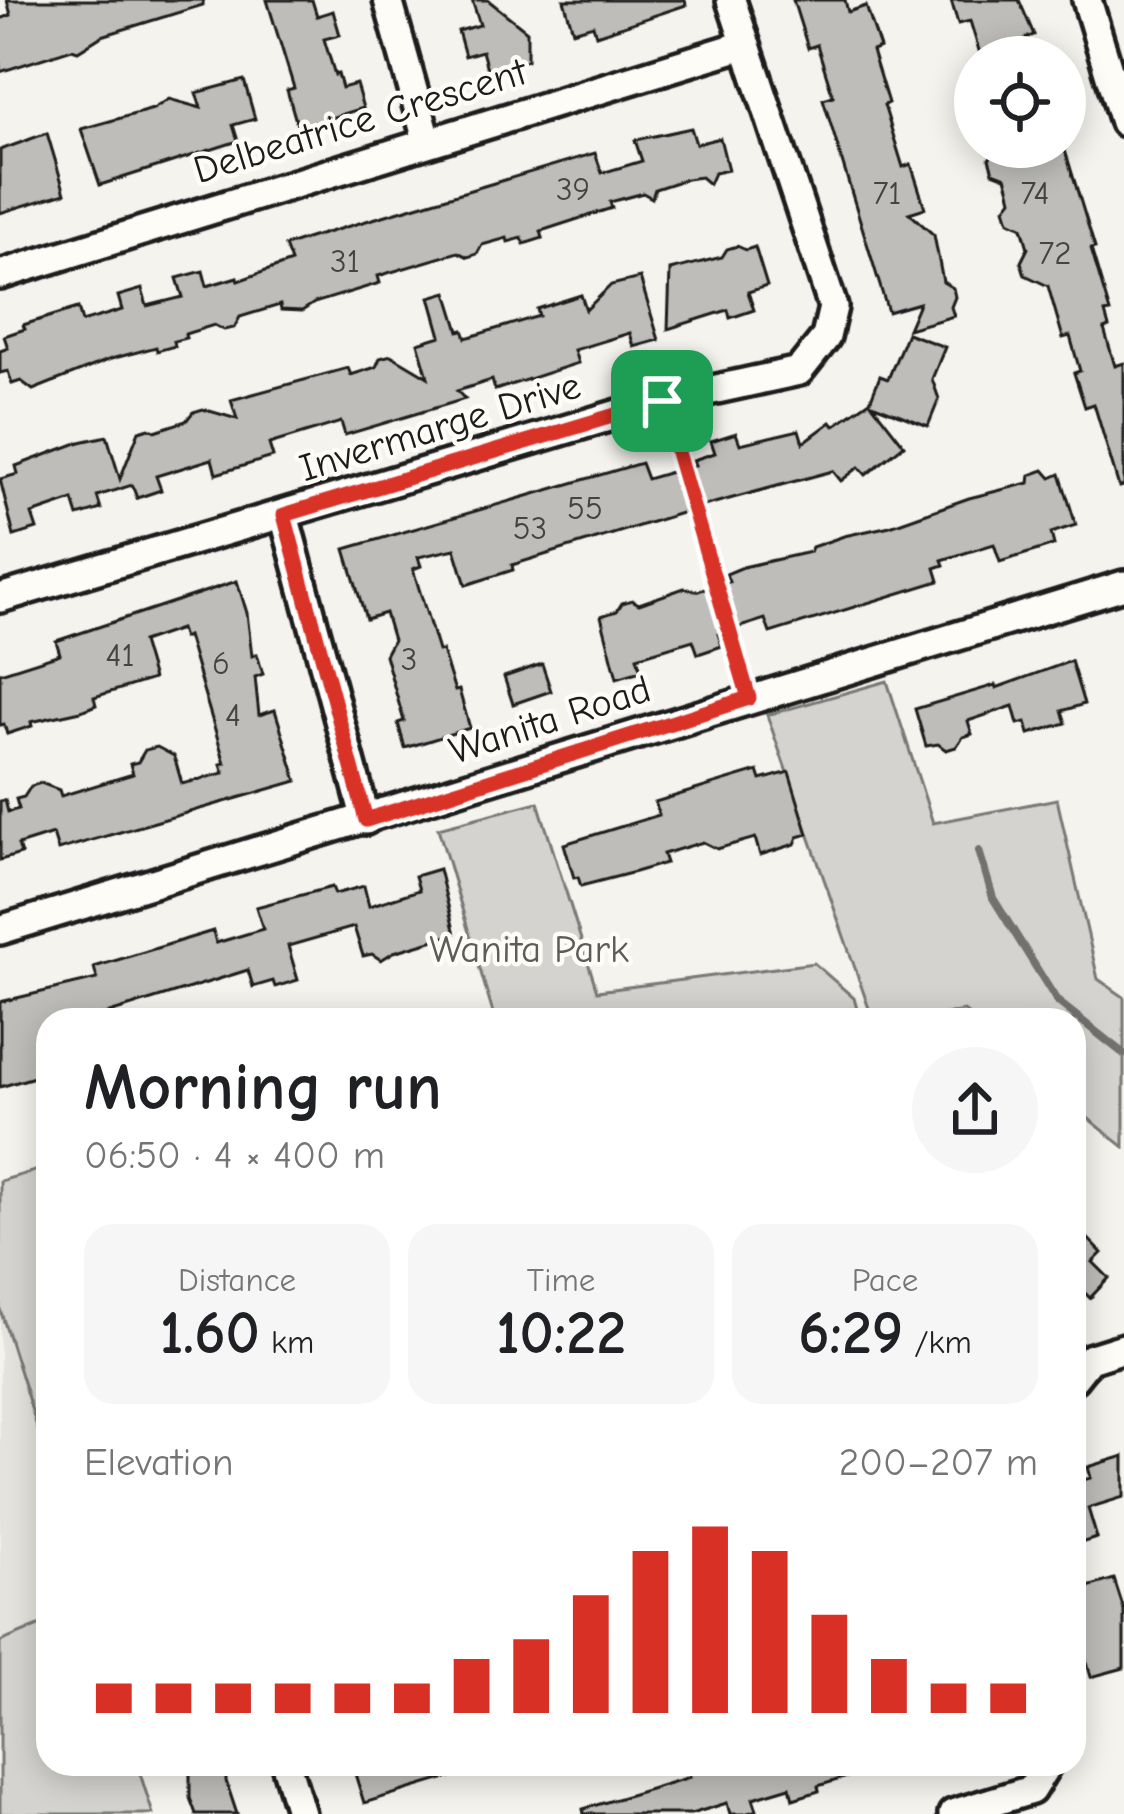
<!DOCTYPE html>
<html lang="en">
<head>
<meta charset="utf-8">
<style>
  body { margin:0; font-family:"Comic Neue",sans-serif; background:#f6f6f6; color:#202124; height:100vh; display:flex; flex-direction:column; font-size:45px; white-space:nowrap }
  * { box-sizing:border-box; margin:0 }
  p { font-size:39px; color:#757577 }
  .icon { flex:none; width:66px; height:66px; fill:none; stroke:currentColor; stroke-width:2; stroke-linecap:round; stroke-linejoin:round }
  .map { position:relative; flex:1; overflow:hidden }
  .details { position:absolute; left:36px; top:1008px; width:1050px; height:768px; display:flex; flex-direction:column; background:#fff; border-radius:36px; box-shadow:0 6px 30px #0003 }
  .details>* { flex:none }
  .fabs { position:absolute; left:954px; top:36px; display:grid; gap:24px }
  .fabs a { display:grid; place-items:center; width:132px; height:132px; border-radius:50%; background:#fff; box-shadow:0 6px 30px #0003; font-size:60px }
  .pin { position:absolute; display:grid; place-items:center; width:102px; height:102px; color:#fff; margin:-51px; border-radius:24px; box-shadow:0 6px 18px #0006 }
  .round { display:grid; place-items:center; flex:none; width:126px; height:126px; border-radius:63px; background:#f6f6f6 }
  .overview { display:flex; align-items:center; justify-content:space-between; height:204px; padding:0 48px }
  h1 { font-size:66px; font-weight:800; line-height:90px }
  .metrics { display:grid; grid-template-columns:repeat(3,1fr); gap:18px; height:204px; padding:12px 48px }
  .metrics div { display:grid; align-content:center; border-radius:30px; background:#f6f6f6; text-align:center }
  .metrics b { font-size:60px; font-weight:800 }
  .metrics small { font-size:33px; font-weight:400 }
  .metrics p { font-size:33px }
  .chart { height:336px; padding:24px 48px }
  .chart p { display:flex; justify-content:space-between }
  .chart svg { width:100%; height:216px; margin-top:12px; stroke:#d93025; stroke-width:6 }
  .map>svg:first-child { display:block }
  .built { fill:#e4e3de }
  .green { fill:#d4d3cf; stroke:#787876; stroke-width:3 }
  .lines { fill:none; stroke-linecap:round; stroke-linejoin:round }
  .stream { stroke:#72716f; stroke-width:8 }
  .building { fill:#bebdba; stroke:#1c1c1c; stroke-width:3 }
  .street-casing { stroke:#1c1c1c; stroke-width:36 }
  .path { stroke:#1c1c1c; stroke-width:4.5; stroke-dasharray:9 9; stroke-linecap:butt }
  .street { stroke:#fdfcf7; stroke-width:27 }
  .route-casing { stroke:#fff; stroke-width:24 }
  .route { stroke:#d93025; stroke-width:15 }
  .labels { text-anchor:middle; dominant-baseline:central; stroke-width:9; stroke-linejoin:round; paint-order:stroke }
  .number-label { font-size:33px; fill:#444 }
  .street-label { font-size:39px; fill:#1c1c1c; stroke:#fdfcf7 }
  .park-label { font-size:39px; fill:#5c5c5b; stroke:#fdfcf7 }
</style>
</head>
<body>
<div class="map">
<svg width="1124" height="1814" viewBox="0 0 1124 1814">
  <rect width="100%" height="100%" fill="#f4f3ee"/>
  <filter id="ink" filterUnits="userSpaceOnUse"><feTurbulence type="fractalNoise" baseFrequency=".00833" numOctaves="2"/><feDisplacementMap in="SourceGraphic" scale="24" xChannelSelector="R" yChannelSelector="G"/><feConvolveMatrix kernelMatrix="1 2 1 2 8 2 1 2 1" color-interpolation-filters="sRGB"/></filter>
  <g filter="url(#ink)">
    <path class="built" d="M 0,1309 L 48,1462 L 48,1622 L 0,1642 Z"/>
    <g class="green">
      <path d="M 887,681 L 933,823 L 1057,799 L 1098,979 L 1124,997 L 1124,1147 L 1074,1107 L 1074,1020 L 975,1020 L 964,1011 L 911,1020 L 873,1020 L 767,715 Z"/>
      <path d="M 538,802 L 597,991 L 814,963 L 854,998 L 860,1020 L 495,1020 L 438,828 Z"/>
      <path d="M 48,1167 L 48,1462 L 0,1309 L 0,1181 Z"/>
      <path d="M 48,1622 L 48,1764 L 137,1764 L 153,1814 L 0,1814 L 0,1642 Z"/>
    </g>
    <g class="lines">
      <path class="stream" d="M 979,851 L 993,898 L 1057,1001 L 1124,1054"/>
    </g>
    <g class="building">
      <path d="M 7,0 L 203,0 L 203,5 L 102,36 L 78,51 L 72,49 L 0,72 L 0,19 L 11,15 Z"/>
      <path d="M 267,0 L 312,0 L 317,16 L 333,11 L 340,35 L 324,39 L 335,75 L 338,74 L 342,88 L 356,84 L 363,108 L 298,128 L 287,90 L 294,88 Z"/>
      <path d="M 472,0 L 488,0 L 527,31 L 527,60 L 488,72 L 482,51 L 465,56 L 458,31 L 480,25 Z"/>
      <path d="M 564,0 L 685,0 L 686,5 L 596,35 L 593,25 L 573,31 Z"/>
      <path d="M 793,0 L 845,0 L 848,12 L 866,6 L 880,48 L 872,51 L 888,103 L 884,105 L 903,167 L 911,164 L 925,208 L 909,213 L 934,235 L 943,282 L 953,288 L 955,297 L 951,307 L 954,316 L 908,329 L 919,303 L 888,312 L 823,99 L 833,96 L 817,45 L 808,48 Z"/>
      <path d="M 951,0 L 1019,0 L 1034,35 L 1026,38 L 1032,57 L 981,57 L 970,21 L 958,24 Z"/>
      <path d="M 244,80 L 255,119 L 233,125 L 238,141 L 100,185 L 81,129 L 153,109 L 169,99 L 201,108 L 196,93 Z"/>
      <path d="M 691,128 L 696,144 L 720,138 L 728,170 L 714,173 L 709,184 L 701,177 L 686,179 L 655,189 L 652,198 L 643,193 L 610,202 L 612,208 L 541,231 L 543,238 L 524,244 L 522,238 L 508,242 L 507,238 L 482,245 L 477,254 L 468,257 L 458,252 L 378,276 L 380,283 L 314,303 L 302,311 L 281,310 L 280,305 L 240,317 L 234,328 L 224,330 L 214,325 L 185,334 L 186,338 L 174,341 L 175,346 L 157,351 L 156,347 L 111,359 L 33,390 L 21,381 L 12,384 L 8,371 L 0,373 L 0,351 L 8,348 L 4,336 L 25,329 L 23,325 L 78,308 L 82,322 L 122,310 L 118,296 L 142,289 L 147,306 L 183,297 L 177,278 L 203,271 L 207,286 L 237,277 L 238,281 L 291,262 L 285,246 L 309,238 L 595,153 L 602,173 L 642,161 L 635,140 Z"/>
      <path d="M 47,133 L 65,193 L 0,213 L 0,150 Z"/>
      <path d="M 998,147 L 1064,147 L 1095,248 L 1091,249 L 1110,312 L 1105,313 L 1109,327 L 1104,329 L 1115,366 L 1124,363 L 1124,486 L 1119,487 L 1094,404 L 1085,407 L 1074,373 L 1080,371 L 1070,336 L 1063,338 L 1048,286 L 1025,275 L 1021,262 L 1028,248 L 1022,227 L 1009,221 L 1005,208 L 1012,199 L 1009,187 L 1006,177 L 993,172 L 989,159 Z"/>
      <path d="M 737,246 L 746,250 L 755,247 L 767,286 L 748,292 L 754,310 L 730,318 L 728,310 L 668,329 L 670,270 L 722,257 L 727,249 Z"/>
      <path d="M 640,278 L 659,340 L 634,347 L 630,333 L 574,350 L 578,363 L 495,390 L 492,380 L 457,391 L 465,399 L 345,435 L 341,422 L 269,444 L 273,457 L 216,474 L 212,459 L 156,476 L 161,490 L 137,498 L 132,485 L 97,496 L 101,509 L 78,516 L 73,500 L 32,514 L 37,529 L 14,536 L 0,479 L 18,474 L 16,466 L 80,442 L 107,436 L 120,479 L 139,431 L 149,428 L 155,431 L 186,421 L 193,412 L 203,409 L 237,419 L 231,400 L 348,368 L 351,375 L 376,367 L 380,358 L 391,355 L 428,377 L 418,343 L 441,336 L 430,297 L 447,292 L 459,331 L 463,330 L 466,338 L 539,316 L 537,309 L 581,295 L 586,310 L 611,285 Z"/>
      <path d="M 907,333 L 945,347 L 932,379 L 939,399 L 928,426 L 872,404 L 904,445 L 866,475 L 859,467 L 841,481 L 833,471 L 707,505 L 512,565 L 513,570 L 466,585 L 455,549 L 418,557 L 421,566 L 413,569 L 438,651 L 442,651 L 455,691 L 459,690 L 470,728 L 405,748 L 398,723 L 404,721 L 385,655 L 393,640 L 385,613 L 366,619 L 345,549 L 641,463 L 647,479 L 695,465 L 693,460 L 715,453 L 711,441 L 736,433 L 740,444 L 799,430 L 803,443 L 831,422 L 834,426 L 870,401 L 880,376 L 888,379 Z"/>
      <path d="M 1044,470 L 1051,478 L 1060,474 L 1076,525 L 1051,533 L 1054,545 L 1000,562 L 994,544 L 942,560 L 944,565 L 935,568 L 939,581 L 770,633 L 765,619 L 718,634 L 722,646 L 698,654 L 693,640 L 637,657 L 641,671 L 617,678 L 601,616 L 617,611 L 622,603 L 632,600 L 639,604 L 684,588 L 698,591 L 729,582 L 726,574 L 743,567 L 810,552 L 812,547 L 844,536 L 890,526 L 969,498 L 1029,483 L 1030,475 Z"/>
      <path d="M 237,581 L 247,613 L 252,656 L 257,654 L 263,674 L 255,677 L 259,715 L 275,710 L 297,781 L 58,850 L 53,834 L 18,845 L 21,854 L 0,860 L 0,801 L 5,800 L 8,812 L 19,809 L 16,799 L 24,797 L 31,786 L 41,783 L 59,790 L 61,796 L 133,774 L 130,764 L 138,762 L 145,750 L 157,747 L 174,756 L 182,784 L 224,773 L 221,764 L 225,763 L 187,636 L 183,638 L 180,629 L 142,642 L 153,679 L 94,697 L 96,705 L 81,711 L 31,722 L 32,726 L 7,734 L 4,724 L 0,725 L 0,673 L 60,654 L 56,641 Z"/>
      <path d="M 1071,661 L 1084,704 L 1062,711 L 1066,723 L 1029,734 L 1026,722 L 1018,724 L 1013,706 L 968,721 L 972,734 L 963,737 L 956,747 L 946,750 L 938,744 L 926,746 L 915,709 L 995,685 L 996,688 Z"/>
      <path d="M 542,664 L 551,691 L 513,704 L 504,677 Z"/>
      <path d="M 758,771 L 761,780 L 789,772 L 808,834 L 798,837 L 795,844 L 760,855 L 755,838 L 717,849 L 703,842 L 663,854 L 666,863 L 635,872 L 581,886 L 578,877 L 574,878 L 564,844 L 659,815 L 655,802 Z"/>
      <path d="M 439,869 L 455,934 L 394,952 L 381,960 L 372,954 L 363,956 L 354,927 L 288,946 L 298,980 L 275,987 L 273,981 L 253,987 L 248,970 L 87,1020 L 48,1020 L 48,1073 L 0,1087 L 0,1002 L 97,979 L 94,967 L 213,931 L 216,943 L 263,929 L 256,907 L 332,887 L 335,894 L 364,886 L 369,906 L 419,890 L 415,876 Z"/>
      <path d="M 1074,1224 L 1102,1253 L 1093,1262 L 1109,1278 L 1090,1298 L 1074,1282 Z"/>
      <path d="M 1124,1456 L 1124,1497 L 1088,1508 L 1097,1538 L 1074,1545 L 1074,1478 L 1079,1481 L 1091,1478 L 1088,1467 Z"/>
      <path d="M 1114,1579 L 1124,1610 L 1124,1668 L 1091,1677 L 1074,1618 L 1074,1591 Z"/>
      <path d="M 190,1764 L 226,1764 L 226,1781 L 237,1814 L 196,1814 L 190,1798 Z"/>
      <path d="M 352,1764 L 476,1764 L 477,1769 L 364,1803 Z"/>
      <path d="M 718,1764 L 873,1764 L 873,1769 L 818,1786 L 819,1791 L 793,1799 L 790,1787 L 753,1798 L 757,1810 L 745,1814 L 730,1814 L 727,1803 L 691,1814 L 584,1814 L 583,1809 L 690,1777 L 689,1773 Z"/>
    </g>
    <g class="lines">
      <defs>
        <g id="street">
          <path d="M 388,0 L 427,140"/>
          <path d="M 1087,0 L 1124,122"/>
          <path d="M 0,275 L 744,45"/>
          <path d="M 284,515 L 366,820"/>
          <path d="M 0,598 L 662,401 L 799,371 L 826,337 L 833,307 L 731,0"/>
          <path d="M 0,930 L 1124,585"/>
          <path d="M 1074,1378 L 1089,1359 L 1124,1348"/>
          <path d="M 286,1764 L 301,1814"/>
          <path d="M 953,1814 L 1031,1790 L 1047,1764"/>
        </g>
      </defs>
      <use href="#street" class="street-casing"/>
      <path class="path" d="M 669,424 L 744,677"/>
      <use href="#street" class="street"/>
    </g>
  </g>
  <g class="lines" filter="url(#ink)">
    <defs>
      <path id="route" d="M 662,401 L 749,698 L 366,820 L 284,515 Z"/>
    </defs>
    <use href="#route" class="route-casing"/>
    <use href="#route" class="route"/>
  </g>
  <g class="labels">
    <g class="number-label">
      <text x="573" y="189">39</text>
      <text x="887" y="193">71</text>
      <text x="1035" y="193">74</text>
      <text x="1055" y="253">72</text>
      <text x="345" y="261">31</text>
      <text x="585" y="508">55</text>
      <text x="530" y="528">53</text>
      <text x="120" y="655">41</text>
      <text x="409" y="659">3</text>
      <text x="221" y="663">6</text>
      <text x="233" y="715">4</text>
    </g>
    <g class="street-label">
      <text transform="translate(360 121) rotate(-17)">Delbeatrice Crescent</text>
      <text transform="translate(440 427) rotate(-17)">Invermarge Drive</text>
      <text transform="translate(550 720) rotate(-18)">Wanita Road</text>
    </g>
    <g class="park-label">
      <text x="529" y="949">Wanita Park</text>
    </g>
  </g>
</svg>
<div class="fabs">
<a><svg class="icon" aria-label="locate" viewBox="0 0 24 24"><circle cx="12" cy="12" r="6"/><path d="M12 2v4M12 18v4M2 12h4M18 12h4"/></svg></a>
</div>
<div class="pin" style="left:662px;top:401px;background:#1e9e55"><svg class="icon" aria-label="arrive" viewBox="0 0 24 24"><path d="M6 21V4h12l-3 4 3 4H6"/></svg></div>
<section class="details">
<div class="overview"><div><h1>Morning run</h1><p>06:50 · 4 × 400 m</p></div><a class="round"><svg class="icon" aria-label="share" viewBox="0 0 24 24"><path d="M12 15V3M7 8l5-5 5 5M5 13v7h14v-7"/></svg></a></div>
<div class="metrics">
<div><p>Distance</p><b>1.60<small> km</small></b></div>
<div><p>Time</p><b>10:22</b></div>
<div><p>Pace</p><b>6:29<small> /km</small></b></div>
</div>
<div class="chart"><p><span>Elevation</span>200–207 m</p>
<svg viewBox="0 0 160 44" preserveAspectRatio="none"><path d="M5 44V38M15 44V38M25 44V38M35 44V38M45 44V38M55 44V38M65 44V33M75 44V29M85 44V20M95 44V11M105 44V6M115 44V11M125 44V24M135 44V33M145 44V38M155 44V38"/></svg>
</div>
</section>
</div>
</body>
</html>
